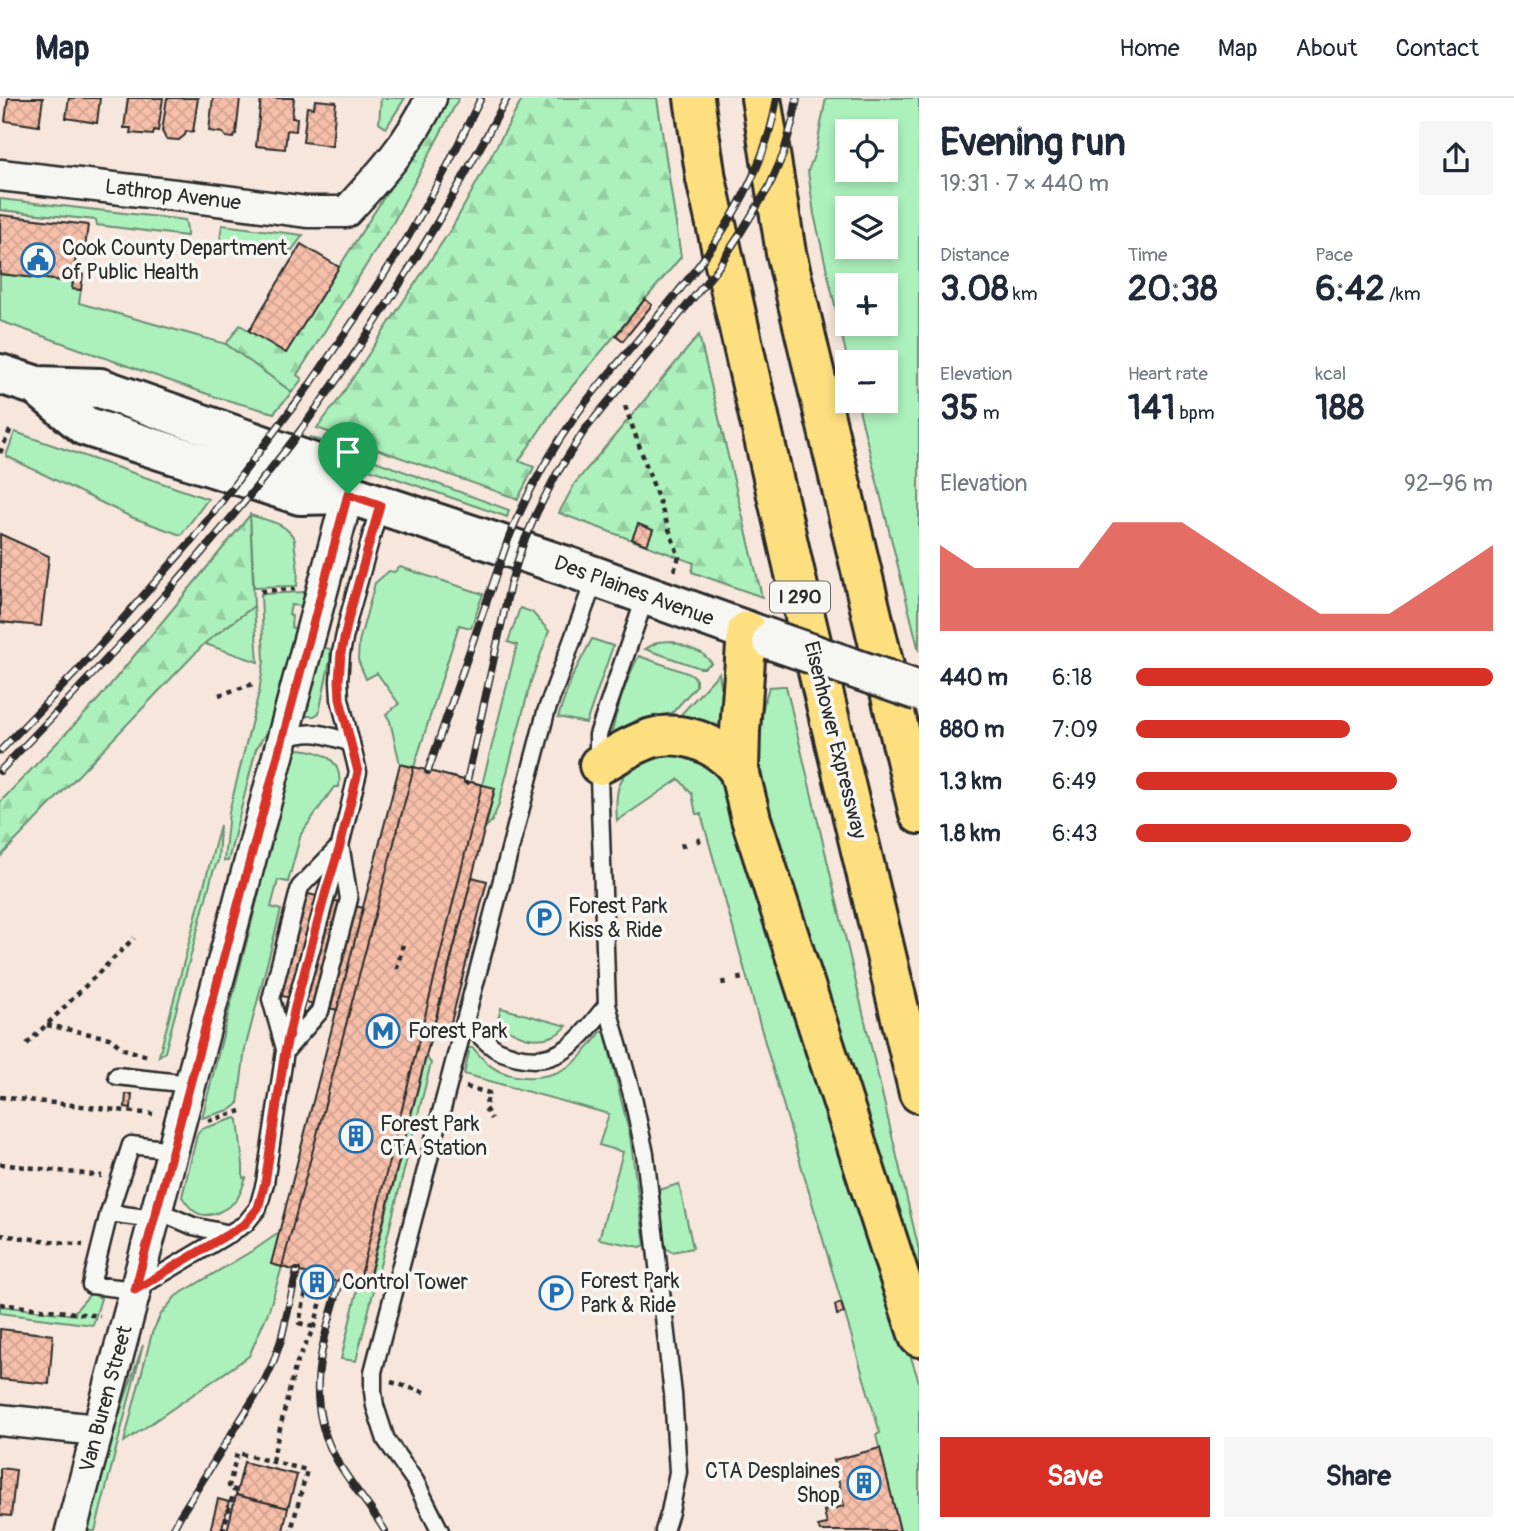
<!DOCTYPE html>
<html lang="en">
<head>
<meta charset="utf-8">
<style>
  body { margin:0; font-family:Pangolin,sans-serif; background:#f6f6f7; color:#1f2937; height:100vh; display:flex; flex-direction:column; font-size:26px; white-space:nowrap }
  * { box-sizing:border-box; margin:0 }
  p { font-size:23px; color:#747a83 }
  .icon { flex:none; width:38px; height:38px; fill:none; stroke:currentColor; stroke-width:2; stroke-linecap:round; stroke-linejoin:round }
  .map { position:relative; flex:1; overflow:hidden }
  .side { display:flex; flex-direction:column; background:#fff; width:595px }
  .side>* { flex:none }
  .tools { position:absolute; left:835px; top:21px; display:grid; gap:14px }
  .tools a { display:grid; place-items:center; width:63px; height:63px; border-radius:0px; background:#fff; box-shadow:0 4px 10px #0003; font-size:35px }
  .pin { position:absolute; display:grid; place-items:center; width:60px; height:60px; color:#fff; margin:-72px -30px; border-radius:50% 50% 50% 0; rotate:-45deg; box-shadow:0 0 7px #0007 }
  .pin .icon { rotate:45deg }
  .round { display:grid; place-items:center; flex:none; width:74px; height:74px; border-radius:0px; background:#f6f6f7 }
  .summary { display:flex; align-items:center; justify-content:space-between; height:119px; padding:0 21px }
  h1 { font-size:38px; font-weight:800; line-height:52px }
  .metrics { display:grid; grid-template-columns:repeat(3,1fr); gap:10px; height:119px; padding:7px 21px }
  .metrics div { display:grid; align-content:center }
  .metrics b { font-size:35px; font-weight:800 }
  .metrics small { font-size:19px; font-weight:400 }
  .metrics p { font-size:19px }
  .chart { height:196px; padding:14px 21px }
  .chart p { display:flex; justify-content:space-between }
  .chart svg { width:100%; height:126px; margin-top:7px; fill:#d93025; opacity:.7 }
  .primary-button { display:flex; gap:14px; margin-top:auto; padding:14px 21px }
  .primary-button a { flex:1; height:80px; border-radius:0px; background:#d93025; color:#fff; font-size:28px; font-weight:800; line-height:80px; text-align:center }
  .primary-button a+a { background:#f6f6f7; color:#1f2937 }
  ul { padding:0 21px; list-style:none; font-size:23px }
  li { display:grid; grid-template-columns:112px 84px 1fr; align-items:center; height:52px }
  li i { height:18px; border-radius:9px; background:#d93025 }
  header { display:flex; align-items:center; gap:42px; box-sizing:border-box; height:98px; padding:0 35px; background:#fff; border-bottom:2px solid #e0e1e3 }
  header strong { font-size:33px }
  nav { display:flex; gap:38px; margin-inline-start:auto; font-size:24px }
  main { display:flex; flex:1; min-height:0 }
  .map>svg:first-child { display:block }
  .green { fill:#acf1bc; stroke:#6c8e74; stroke-width:2; fill-rule:evenodd }
  .forest { fill:url(#forest-firs); stroke:#6c8e74; stroke-width:2 }
  .building { fill:url(#building-cross-hatch); stroke:#2b2b2b; stroke-width:2 }
  .lines { fill:none; stroke-linecap:round; stroke-linejoin:round }
  .service-casing { stroke:#2b2b2b; stroke-width:21 }
  .minor-casing { stroke:#2b2b2b; stroke-width:35 }
  .secondary-casing { stroke:#2b2b2b; stroke-width:44 }
  .motorway-casing { stroke:#2b2b2b; stroke-width:44 }
  .path { stroke:#2b2b2b; stroke-width:4.5; stroke-dasharray:5 5; stroke-linecap:butt }
  .service { stroke:#f6f6f2; stroke-width:16 }
  .minor { stroke:#f6f6f2; stroke-width:30 }
  .secondary { stroke:#f6f6f2; stroke-width:38 }
  .motorway { stroke:#fddf80; stroke-width:38 }
  .rail-casing { stroke:#2b2b2b; stroke-width:8 }
  .rail { stroke:#f6f6f2; stroke-width:5; stroke-dasharray:16; stroke-linecap:butt }
  .secondary-bridge-casing { stroke:#2b2b2b; stroke-width:44; stroke-linecap:butt }
  .secondary-bridge { stroke:#f6f6f2; stroke-width:38 }
  .route-casing { stroke:#fff; stroke-width:14 }
  .route { stroke:#d93025; stroke-width:9 }
  .labels { text-anchor:middle; dominant-baseline:central; stroke-width:7; stroke-linejoin:round; paint-order:stroke }
  .shield { fill:#f6f6f2; stroke:#686867; stroke-width:2 }
  .shield-label { font-size:19px; font-weight:bold; fill:#2b2b2b }
  .street-label { font-size:21px; fill:#2b2b2b; stroke:#f6f6f2 }
  .poi-label { font-size:21px; fill:#2b2b2b; stroke:#f6f6f2; text-anchor:start }
</style>
</head>
<body>
<header>
<strong>Map</strong>
<nav><a>Home</a><a>Map</a><a>About</a><a>Contact</a></nav>
</header>
<main>
<div class="map">
<svg width="919" height="1433" viewBox="0 0 919 1433">
  <defs>
    <pattern id="forest-firs" width="22" height="20" patternUnits="userSpaceOnUse" patternTransform="scale(1.75)"><rect width="22" height="20" fill="#acf1bc"/><path d="M5 1l3.5 6h-7zM16 11l3.5 6h-7z" fill="#94cfa2"/></pattern>
    <pattern id="building-cross-hatch" width="8" height="8" patternUnits="userSpaceOnUse" patternTransform="scale(1.75)"><rect width="8" height="8" fill="#f6bfa9"/><path d="M0 0l8 8M0 8l8-8" fill="none" stroke="#d3a492"/></pattern>
  </defs>
  <rect width="100%" height="100%" fill="#f6e6dc"/>
  <filter id="ink" filterUnits="userSpaceOnUse"><feTurbulence type="fractalNoise" baseFrequency=".0143" numOctaves="2"/><feDisplacementMap in="SourceGraphic" scale="14" xChannelSelector="R" yChannelSelector="G"/><feConvolveMatrix kernelMatrix="1 2 1 2 8 2 1 2 1" color-interpolation-filters="sRGB"/></filter>
  <g filter="url(#ink)">
    <g class="green">
      <path d="M 381,0 L 405,0 L 386,30 L 379,25 Z"/>
      <path d="M 826,0 L 919,0 L 919,553 L 857,303 L 886,303 L 886,264 L 848,264 L 814,116 L 808,73 L 816,52 ZM 847,33 L 886,33 L 886,72 L 847,72 ZM 847,110 L 886,110 L 886,149 L 847,149 ZM 847,187 L 886,187 L 886,226 L 847,226 Z"/>
      <path d="M 0,101 L 185,122 L 187,131 L 187,138 L 97,127 L 96,122 L 0,112 Z"/>
      <path d="M 222,127 L 303,137 L 292,152 L 220,142 Z"/>
      <path d="M 0,176 L 73,184 L 72,191 L 81,192 L 79,205 L 226,246 L 292,294 L 274,315 L 216,299 L 0,223 Z"/>
      <path d="M 15,334 L 208,401 L 181,437 L 131,419 L 6,358 Z"/>
      <path d="M 310,339 L 509,412 L 507,419 L 303,348 Z"/>
      <path d="M 250,417 C 269,423 285,424 295,442 L 294,443 L 298,473 L 297,488 L 254,489 Z"/>
      <path d="M 400,469 L 483,496 L 471,530 L 459,527 L 414,669 L 400,666 L 390,623 L 386,616 L 399,606 L 377,575 L 366,581 L 358,562 L 359,544 L 375,485 L 389,473 L 394,474 Z"/>
      <path d="M 305,494 L 303,508 L 291,507 L 289,516 L 292,518 L 291,529 L 298,532 L 278,615 L 256,651 L 228,763 L 224,763 L 229,714 L 259,594 L 264,563 L 261,496 Z"/>
      <path d="M 254,508 L 258,564 L 205,546 L 206,544 Z"/>
      <path d="M 520,510 L 532,514 L 549,533 L 531,583 L 498,709 L 492,723 L 486,729 L 495,691 L 482,687 L 517,547 L 508,544 Z"/>
      <path d="M 592,541 L 613,548 L 586,625 L 558,619 L 572,579 Z"/>
      <path d="M 671,543 L 702,555 L 712,565 L 704,570 L 700,570 L 645,551 L 658,544 Z"/>
      <path d="M 319,548 L 330,551 L 330,562 L 319,615 L 314,618 L 303,618 Z"/>
      <path d="M 639,558 L 693,577 L 696,582 L 696,588 L 672,615 L 637,622 L 611,637 C 616,614 627,578 639,558 Z"/>
      <path d="M 719,575 C 723,595 724,616 722,637 L 675,623 Z"/>
      <path d="M 783,588 L 786,588 L 919,1152 L 919,1206 L 768,710 C 765,698 761,685 760,672 C 756,645 760,615 769,589 Z"/>
      <path d="M 299,651 C 323,653 343,662 339,689 L 334,689 L 301,736 L 288,784 L 278,782 L 271,809 L 281,812 L 245,951 L 238,1006 L 232,1011 L 202,1020 L 260,791 L 260,787 L 254,782 L 291,660 Z"/>
      <path d="M 657,654 L 698,659 L 718,675 L 723,685 L 919,1284 L 919,1433 L 900,1433 L 876,1337 L 880,1335 L 766,948 L 701,716 L 696,716 L 692,696 L 679,681 L 617,723 C 614,683 621,673 657,654 Z"/>
      <path d="M 220,727 L 218,763 L 213,774 L 165,954 L 159,958 Z"/>
      <path d="M 501,910 L 567,928 C 563,933 559,935 553,938 C 531,946 516,936 497,926 Z"/>
      <path d="M 602,933 L 605,935 L 630,1038 L 645,1147 L 641,1149 L 599,1141 L 623,1054 L 599,1047 L 609,1016 L 464,976 L 469,954 L 465,953 L 469,950 L 473,950 C 480,958 487,967 497,972 C 522,984 556,981 576,963 C 586,954 594,942 602,933 Z"/>
      <path d="M 426,959 L 431,965 L 356,1263 L 341,1261 L 358,1189 L 367,1190 Z"/>
      <path d="M 236,1020 L 238,1022 L 243,1067 L 243,1080 L 246,1080 C 243,1087 241,1095 237,1101 C 233,1107 225,1111 219,1114 C 201,1122 192,1114 182,1099 L 197,1037 L 201,1031 Z"/>
      <path d="M 679,1086 L 693,1150 L 672,1154 L 666,1150 L 664,1144 L 659,1092 Z"/>
      <path d="M 280,1134 L 272,1166 L 282,1169 L 269,1212 L 249,1258 L 124,1344 L 152,1235 L 161,1216 L 176,1198 L 257,1150 Z"/>
      <path d="M 91,1195 L 101,1200 L 93,1227 L 0,1215 L 0,1208 L 75,1217 L 76,1212 Z"/>
      <path d="M 143,1247 L 95,1433 L 86,1433 L 107,1352 Z"/>
    </g>
    <g class="forest">
      <path d="M 448,0 L 459,0 L 394,123 L 297,277 L 302,281 L 292,294 L 226,246 L 240,227 L 286,255 L 339,169 Z"/>
      <path d="M 523,0 L 657,0 L 681,159 L 558,305 L 519,363 L 534,369 L 518,401 L 317,330 L 339,301 L 453,128 Z"/>
      <path d="M 699,237 L 762,499 L 692,474 L 694,465 L 559,415 L 575,385 Z"/>
      <path d="M 250,417 L 254,508 L 206,544 L 0,759 L 0,704 L 97,603 Z"/>
    </g>
    <g class="building">
      <path d="M 8,0 L 43,0 L 39,28 L 5,23 Z"/>
      <path d="M 69,0 L 100,0 L 97,25 L 66,20 Z"/>
      <path d="M 128,0 L 163,0 L 158,33 L 154,32 L 153,37 L 130,35 L 131,30 L 124,30 Z"/>
      <path d="M 167,0 L 198,0 L 193,34 L 186,33 L 185,37 L 179,42 L 166,41 L 162,33 Z"/>
      <path d="M 213,0 L 240,0 L 236,36 L 233,40 L 226,39 L 223,35 L 209,33 Z"/>
      <path d="M 261,0 L 294,0 L 292,20 L 297,20 L 296,33 L 287,32 L 285,51 L 256,48 Z"/>
      <path d="M 315,2 L 336,4 L 332,48 L 303,44 L 307,9 L 314,10 Z"/>
      <path d="M 0,117 L 88,127 L 85,150 L 77,149 L 74,174 L 83,175 L 81,192 L 72,191 L 73,184 L 0,176 Z"/>
      <path d="M 301,146 L 339,169 L 286,255 L 249,233 Z"/>
      <path d="M 645,201 L 652,207 L 623,243 L 616,237 Z"/>
      <path d="M 638,426 L 653,432 L 647,447 L 632,441 Z"/>
      <path d="M 0,436 L 49,458 L 41,528 L 0,524 Z"/>
      <path d="M 400,666 L 495,690 L 366,1191 L 271,1166 Z"/>
      <path d="M 414,669 L 482,687 L 358,1189 L 282,1169 Z"/>
      <path d="M 472,779 L 487,783 L 447,940 L 432,936 Z"/>
      <path d="M 297,793 L 363,810 L 337,912 L 271,895 Z"/>
      <path d="M 126,996 L 132,996 L 131,1010 L 125,1009 Z"/>
      <path d="M 314,1179 L 322,1181 L 320,1189 L 312,1187 Z"/>
      <path d="M 841,1205 L 844,1215 L 837,1217 L 835,1207 Z"/>
      <path d="M 0,1231 L 53,1237 L 49,1286 L 0,1281 Z"/>
      <path d="M 880,1350 L 900,1433 L 820,1433 L 818,1428 L 827,1426 L 824,1413 L 844,1408 L 834,1362 Z"/>
      <path d="M 244,1364 L 297,1377 L 288,1410 L 236,1397 Z"/>
      <path d="M 0,1370 L 16,1372 L 11,1418 L 0,1417 Z"/>
      <path d="M 236,1397 L 288,1410 L 283,1433 L 227,1433 Z"/>
      <path d="M 218,1401 L 229,1404 L 221,1433 L 210,1433 Z"/>
    </g>
    <g class="lines">
      <defs>
        <g id="service">
          <path d="M 646,497 L 598,637 L 598,651 L 607,907 L 633,1000 L 645,1056 L 673,1296 L 678,1374 L 670,1414 L 664,1433"/>
          <path d="M 282,641 C 312,631 322,635 351,645"/>
          <path d="M 465,923 C 474,931 483,942 493,949 C 499,954 506,955 514,958 C 561,971 581,939 607,907"/>
          <path d="M 285,951 L 271,901 L 295,808 L 300,789 L 336,752"/>
          <path d="M 287,951 L 320,913 L 349,801 L 341,752"/>
          <path d="M 117,978 L 190,986"/>
          <path d="M 173,1052 L 131,1047 L 109,1115 L 91,1187 L 135,1192 L 245,1126 L 258,1110 L 265,1085 L 285,953 L 295,909 L 340,748 L 358,674 L 340,601 L 339,583 L 341,555 L 349,518 L 380,407"/>
          <path d="M 156,1112 L 193,1128 L 230,1136"/>
          <path d="M 109,1115 L 153,1121"/>
          <path d="M 440,1433 L 415,1383 L 386,1342 L 375,1308 L 373,1294 L 373,1274 L 546,614 L 596,478"/>
        </g>
        <g id="minor">
          <path d="M 0,77 L 210,101 L 307,114 L 346,114 C 379,78 410,45 431,0"/>
          <path d="M 0,1322 L 98,1332"/>
          <path d="M 71,1433 L 348,396"/>
        </g>
        <g id="secondary">
          <path d="M 0,276 L 37,288 L 100,290 L 316,366 L 348,396"/>
          <path d="M 37,288 L 85,328 L 300,397 L 348,396 L 566,468 L 772,542"/>
        </g>
        <g id="motorway">
          <path d="M 694,0 L 706,81 L 750,279 L 798,489 L 919,995"/>
          <path d="M 761,0 L 786,155 L 919,716"/>
          <path d="M 747,533 L 740,633 L 739,672 L 751,721 L 919,1239"/>
          <path d="M 599,667 C 616,657 633,646 652,640 C 676,633 705,641 724,657 C 730,661 734,667 739,672"/>
        </g>
      </defs>
      <use href="#service" class="service-casing"/>
      <use href="#minor" class="minor-casing"/>
      <use href="#secondary" class="secondary-casing"/>
      <use href="#motorway" class="motorway-casing"/>
      <g class="path">
        <path d="M 625,308 L 679,459 L 673,476"/>
        <path d="M 0,355 L 12,328"/>
        <path d="M 261,493 L 295,491"/>
        <path d="M 219,597 L 256,585"/>
        <path d="M 698,740 L 700,746"/>
        <path d="M 682,745 L 684,751"/>
        <path d="M 397,871 L 403,846"/>
        <path d="M 739,878 L 740,883"/>
        <path d="M 723,882 L 724,887"/>
        <path d="M 47,927 L 109,940 L 124,951 L 147,958"/>
        <path d="M 27,946 L 134,840"/>
        <path d="M 466,989 L 489,995 L 485,1010 L 491,1021"/>
        <path d="M 0,999 L 153,1016"/>
        <path d="M 208,1023 L 241,1013"/>
        <path d="M 0,1066 L 102,1078"/>
        <path d="M 0,1137 L 83,1147"/>
        <path d="M 310,1176 L 299,1225 L 314,1229"/>
        <path d="M 308,1188 L 324,1192"/>
        <path d="M 0,1206 L 100,1218"/>
        <path d="M 391,1284 L 424,1294"/>
        <path d="M 272,1363 L 295,1269 L 314,1229 L 327,1181"/>
        <path d="M 223,1433 L 235,1389 L 229,1388 L 237,1355 L 307,1372 L 291,1433"/>
      </g>
      <use href="#service" class="service"/>
      <use href="#minor" class="minor"/>
      <use href="#secondary" class="secondary"/>
      <use href="#motorway" class="motorway"/>
      <defs>
        <g id="rail">
          <path d="M 0,653 L 79,571 L 194,440 L 311,285 L 365,206 L 408,139 L 447,69 L 481,0"/>
          <path d="M 0,673 C 102,568 202,461 291,345 C 373,236 443,120 507,0"/>
          <path d="M 428,673 L 508,442 C 526,397 549,355 577,316 C 591,296 608,277 624,258 C 689,182 761,102 777,0"/>
          <path d="M 467,683 L 510,487 L 523,446 L 537,414 L 556,377 L 584,333 L 717,171 L 738,139 L 769,89 L 783,57 L 793,22 L 797,0"/>
          <path d="M 340,1184 C 323,1245 303,1297 334,1357 C 348,1384 370,1407 385,1433"/>
          <path d="M 172,1433 L 180,1418 L 263,1286 L 273,1265 L 281,1242 L 297,1173"/>
        </g>
      </defs>
      <use href="#rail" class="rail-casing"/>
      <use href="#rail" class="rail"/>
      <defs>
        <path id="secondary-bridge" d="M 772,542 L 919,593"/>
      </defs>
      <use href="#secondary-bridge" class="secondary-bridge-casing"/>
      <use href="#secondary-bridge" class="secondary-bridge"/>
    </g>
  </g>
  <g class="lines" filter="url(#ink)">
    <defs>
      <path id="route" d="M 348,396 L 380,407 L 349,518 L 341,555 L 339,583 L 340,601 L 358,674 L 340,748 L 326,793 L 295,909 L 285,953 L 265,1085 L 258,1110 L 245,1126 L 135,1192 Z"/>
    </defs>
    <use href="#route" class="route-casing"/>
    <use href="#route" class="route"/>
  </g>
  <defs>
    <symbol id="civic-ring" viewBox="-11 -11 22 22"><circle r="9.5" fill="#f6f6f2" stroke="#1f6fb2" stroke-width="1.5"/><path d="M-.6-6.5H3V-4.5H.6V-3L4-1V1h2V6H-6V1h2V-1L-.6-3ZM-1.2 2.5V6h2.4V2.5Z" fill="#1f6fb2"/></symbol>
    <symbol id="parking-ring" viewBox="-11 -11 22 22"><circle r="9.5" fill="#f6f6f2" stroke="#1f6fb2" stroke-width="1.5"/><path d="M-3.5-5.5H1a3.5 3.5 0 0 1 0 7H-1V5.5H-3.5ZM-1-3.4V-.6H.8a1.4 1.4 0 0 0 0-2.8Z" fill="#1f6fb2"/></symbol>
    <symbol id="metro-ring" viewBox="-11 -11 22 22"><circle r="9.5" fill="#f6f6f2" stroke="#1f6fb2" stroke-width="1.5"/><path d="M-5.5 5V-5H-3L0 0L3-5H5.5V5H3V-.5L0 4L-3-.5V5Z" fill="#1f6fb2"/></symbol>
    <symbol id="building-ring" viewBox="-11 -11 22 22"><circle r="9.5" fill="#f6f6f2" stroke="#1f6fb2" stroke-width="1.5"/><path d="M-4-6H4V6H1V3H-1V6H-4ZM-2.5-4.3h1.7v1.8h-1.7ZM.8-4.3h1.7v1.8H.8ZM-2.5-1h1.7V.8h-1.7ZM.8-1h1.7V.8H.8Z" fill="#1f6fb2"/></symbol>
  </defs>
  <g fill-rule="evenodd">
    <use href="#civic-ring" x="19" y="143" width="38" height="38"/>
    <use href="#parking-ring" x="525" y="801" width="38" height="38"/>
    <use href="#metro-ring" x="364" y="914" width="38" height="38"/>
    <use href="#building-ring" x="337" y="1019" width="38" height="38"/>
    <use href="#building-ring" x="298" y="1165" width="38" height="38"/>
    <use href="#parking-ring" x="537" y="1176" width="38" height="38"/>
    <use href="#building-ring" x="845" y="1366" width="38" height="38"/>
  </g>
  <g class="labels">
    <rect class="shield" x="770" y="483.5" width="60" height="31" rx="5"/>
    <g class="shield-label">
      <text x="800" y="499">I 290</text>
    </g>
    <g class="street-label">
      <text transform="translate(173 97) rotate(7)">Lathrop Avenue</text>
      <text transform="translate(634 493) rotate(20)">Des Plaines Avenue</text>
      <text transform="translate(835 642) rotate(76)">Eisenhower Expressway</text>
      <text transform="translate(106 1301) rotate(-75)">Van Buren Street</text>
    </g>
    <g class="poi-label">
      <text x="62" y="150">Cook County Department<tspan x="62" dy="24">of Public Health</tspan></text>
      <text x="568" y="808">Forest Park<tspan x="568" dy="24">Kiss &amp; Ride</tspan></text>
      <text x="408" y="933">Forest Park</text>
      <text x="380" y="1026">Forest Park<tspan x="380" dy="24">CTA Station</tspan></text>
      <text x="580" y="1183">Forest Park<tspan x="580" dy="24">Park &amp; Ride</tspan></text>
      <text x="342" y="1184">Control Tower</text>
      <text x="840" y="1373" text-anchor="end">CTA Desplaines<tspan x="840" dy="24">Shop</tspan></text>
    </g>
  </g>
</svg>
<div class="tools">
<a><svg class="icon" aria-label="locate" viewBox="0 0 24 24"><circle cx="12" cy="12" r="6"/><path d="M12 2v4M12 18v4M2 12h4M18 12h4"/></svg></a>
<a><svg class="icon" aria-label="layers" viewBox="0 0 24 24"><path d="M12 4l9 5-9 5-9-5zM3 14l9 5 9-5"/></svg></a>
<a>+</a>
<a>−</a>
</div>
<div class="pin" style="left:348px;top:396px;background:#1e9e55"><svg class="icon" aria-label="arrive" viewBox="0 0 24 24"><path d="M6 21V4h12l-3 4 3 4H6"/></svg></div>
</div>
<section class="side">
<div class="summary"><div><h1>Evening run</h1><p>19:31 · 7 × 440 m</p></div><a class="round"><svg class="icon" aria-label="share" viewBox="0 0 24 24"><path d="M12 15V3M7 8l5-5 5 5M5 13v7h14v-7"/></svg></a></div>
<div class="metrics">
<div><p>Distance</p><b>3.08<small> km</small></b></div>
<div><p>Time</p><b>20:38</b></div>
<div><p>Pace</p><b>6:42<small> /km</small></b></div>
</div>
<div class="metrics">
<div><p>Elevation</p><b>35<small> m</small></b></div>
<div><p>Heart rate</p><b>141<small> bpm</small></b></div>
<div><p>kcal</p><b>188</b></div>
</div>
<div class="chart"><p><span>Elevation</span>92–96 m</p>
<svg viewBox="0 0 160 44" preserveAspectRatio="none"><path d="M0 44V14L10 22L20 22L30 22L40 22L50 6L60 6L70 6L80 14L90 22L100 30L110 38L120 38L130 38L140 30L150 22L160 14V44z"/></svg>
</div>
<ul>
<li><b>440 m</b>6:18<i style="width:100%"></i></li>
<li><b>880 m</b>7:09<i style="width:60%"></i></li>
<li><b>1.3 km</b>6:49<i style="width:73%"></i></li>
<li><b>1.8 km</b>6:43<i style="width:77%"></i></li>
</ul>
<div class="primary-button"><a>Save</a><a>Share</a></div>
</section>
</main>
</body>
</html>
